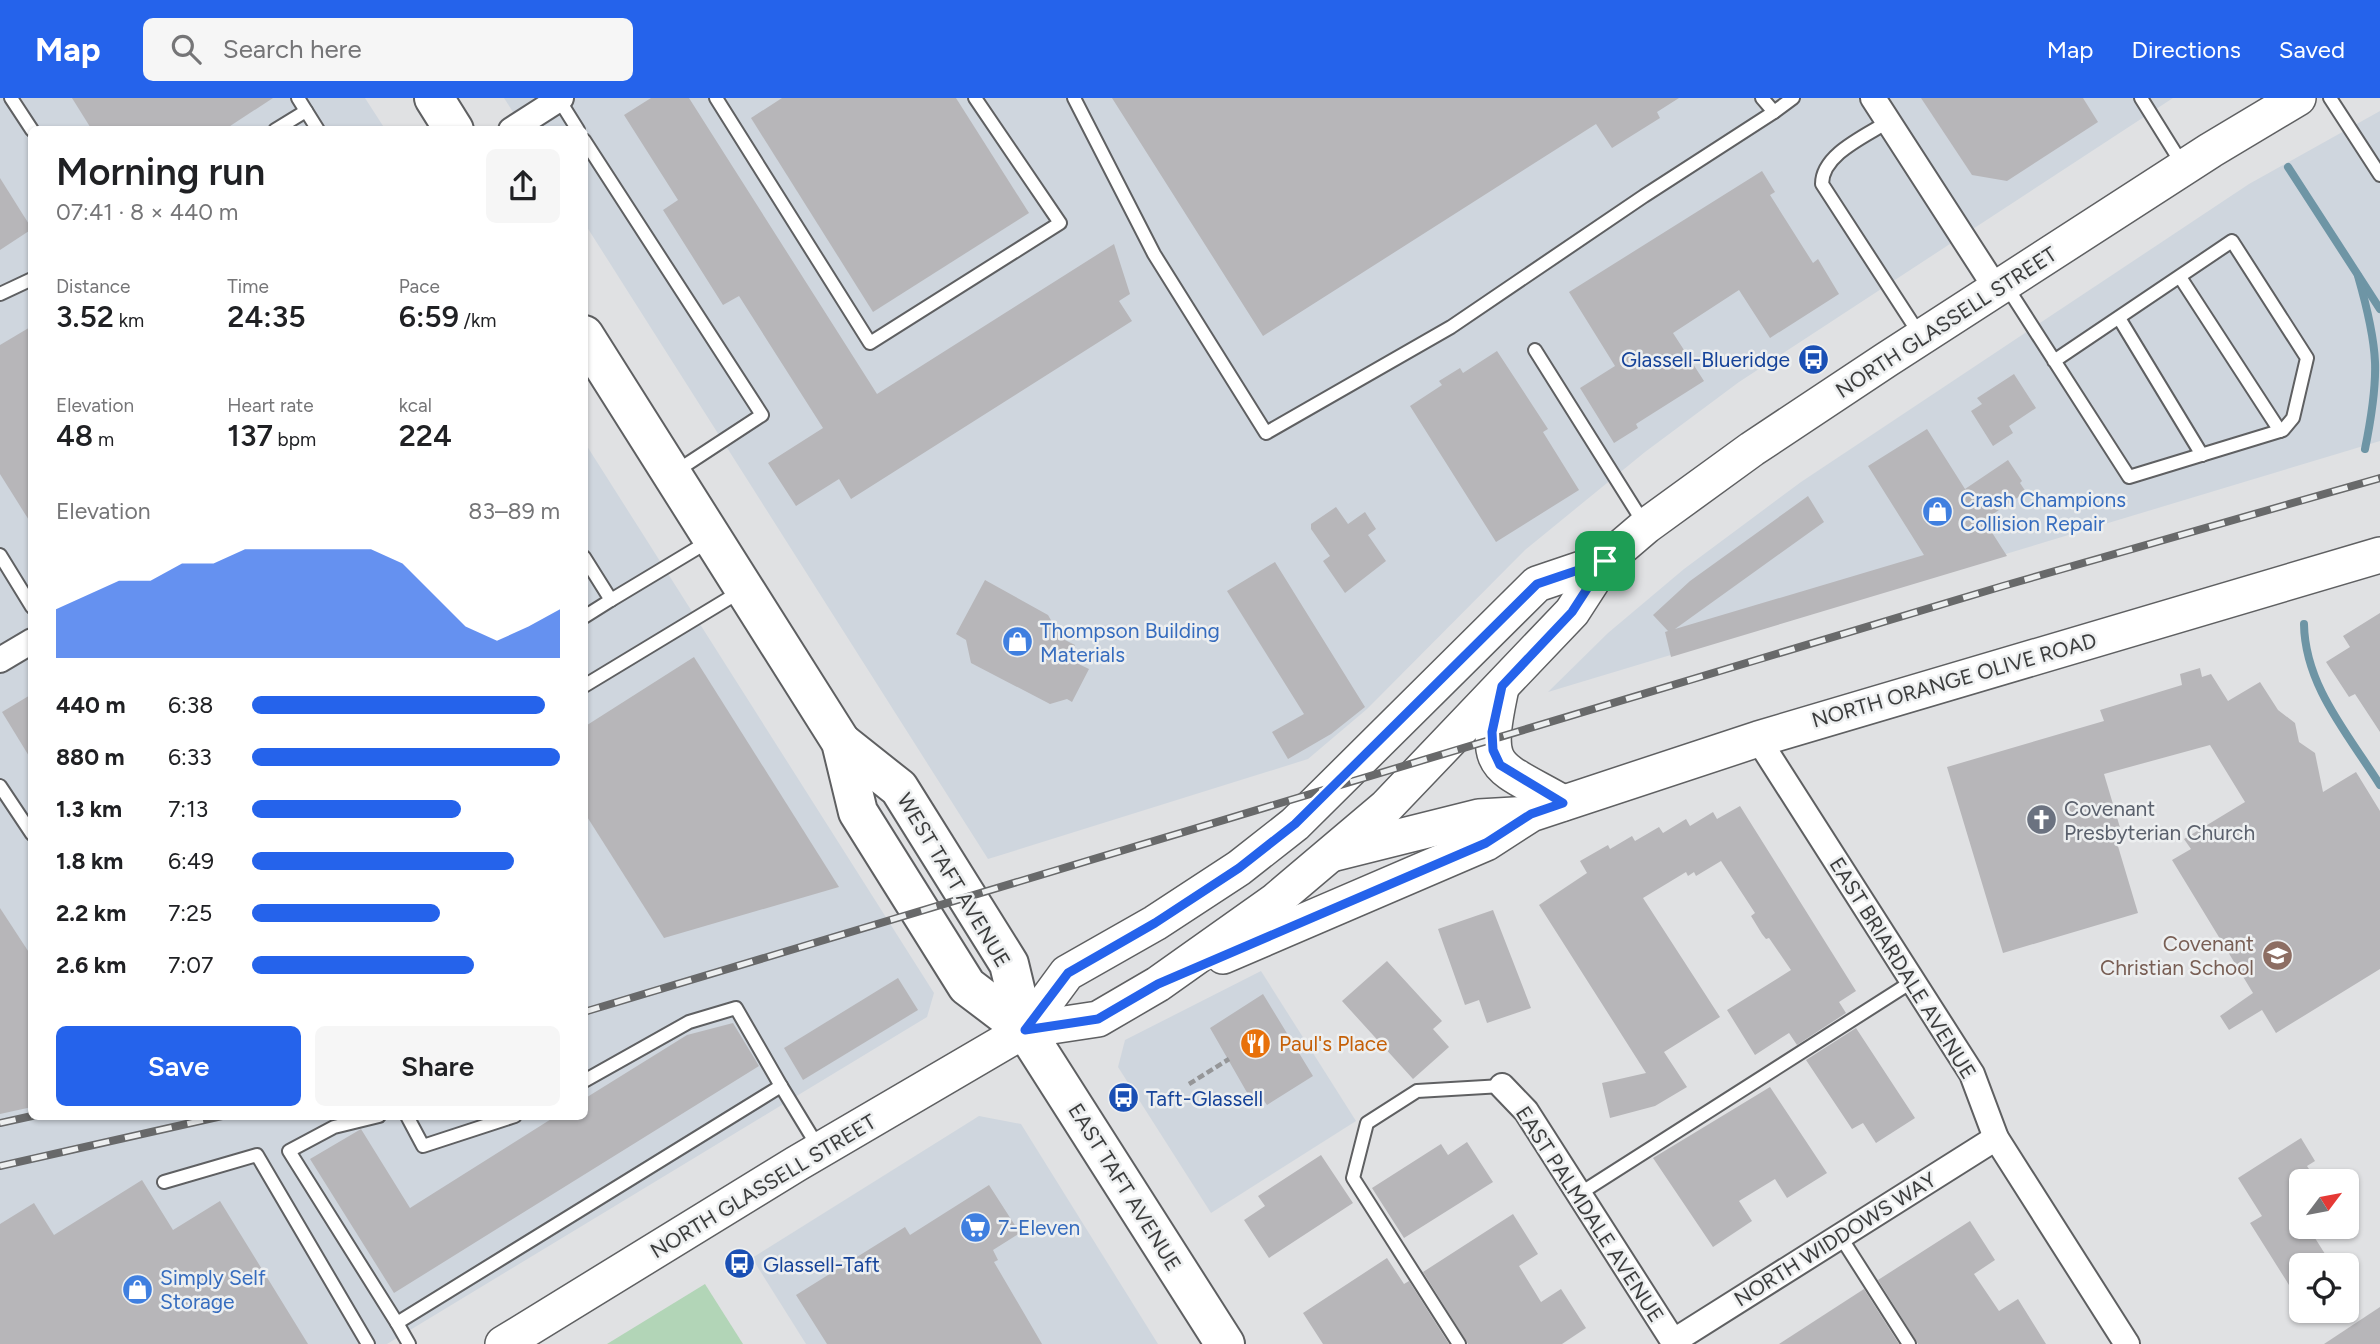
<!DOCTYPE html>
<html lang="en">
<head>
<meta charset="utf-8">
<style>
  body { margin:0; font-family:Figtree,sans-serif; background:#f6f6f6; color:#202124; height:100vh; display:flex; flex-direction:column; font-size:26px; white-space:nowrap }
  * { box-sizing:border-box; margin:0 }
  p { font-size:23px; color:#757577 }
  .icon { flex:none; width:38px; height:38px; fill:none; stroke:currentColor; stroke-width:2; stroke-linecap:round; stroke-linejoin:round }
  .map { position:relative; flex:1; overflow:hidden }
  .drawer { position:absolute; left:28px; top:28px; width:560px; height:994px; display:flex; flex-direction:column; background:#fff; border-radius:10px; box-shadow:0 2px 5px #0004 }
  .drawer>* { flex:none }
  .needle { width:46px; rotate:58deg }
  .tools { position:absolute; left:2289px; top:1071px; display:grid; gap:14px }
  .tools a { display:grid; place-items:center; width:70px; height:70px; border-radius:10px; background:#fff; box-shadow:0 2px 5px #0004; font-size:35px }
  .pin { position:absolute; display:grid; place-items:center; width:60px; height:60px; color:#fff; margin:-30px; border-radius:14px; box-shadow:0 4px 10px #0006 }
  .round { display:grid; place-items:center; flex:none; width:74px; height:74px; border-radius:10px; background:#f6f6f6 }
  .head { display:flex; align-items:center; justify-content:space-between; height:119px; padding:0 28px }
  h1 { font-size:38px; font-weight:600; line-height:52px }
  .figures { display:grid; grid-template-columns:repeat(3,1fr); gap:10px; height:119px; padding:7px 28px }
  .figures div { display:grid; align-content:center }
  .figures b { font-size:30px; font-weight:600 }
  .figures small { font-size:19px; font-weight:400 }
  .figures p { font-size:19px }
  .chart { height:196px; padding:14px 28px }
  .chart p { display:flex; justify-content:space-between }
  .chart svg { width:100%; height:126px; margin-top:7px; fill:#2563eb; opacity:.7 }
  .button { display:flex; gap:14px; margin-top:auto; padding:14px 28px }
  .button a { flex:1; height:80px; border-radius:10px; background:#2563eb; color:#fff; font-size:28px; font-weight:600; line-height:80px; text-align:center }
  .button a+a { background:#f6f6f6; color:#202124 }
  ul { padding:0 28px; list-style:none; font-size:23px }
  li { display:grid; grid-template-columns:112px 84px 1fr; align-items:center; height:52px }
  li i { height:18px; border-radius:9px; background:#2563eb }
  header { display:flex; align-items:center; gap:42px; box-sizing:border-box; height:98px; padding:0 35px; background:#2563eb; color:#fff }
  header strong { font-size:33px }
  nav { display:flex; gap:38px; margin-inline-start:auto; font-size:24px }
  .search { width:490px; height:63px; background:#f6f6f6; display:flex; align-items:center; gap:18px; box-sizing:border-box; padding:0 24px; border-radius:10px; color:#757577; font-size:26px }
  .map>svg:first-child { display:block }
  .built { fill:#cfd6de }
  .green { fill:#b2d5b7 }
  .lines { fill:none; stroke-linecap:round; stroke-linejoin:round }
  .stream { stroke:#6e95a5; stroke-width:8 }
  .building { fill:#b7b6b9 }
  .lane-casing { stroke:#5f6062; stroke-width:16 }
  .street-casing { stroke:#5f6062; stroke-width:28 }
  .secondary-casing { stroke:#5f6062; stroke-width:38 }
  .primary-casing { stroke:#5f6062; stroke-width:42 }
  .path { stroke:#959698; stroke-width:4.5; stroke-dasharray:7 3.5; stroke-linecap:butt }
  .lane { stroke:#fff; stroke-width:12 }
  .street { stroke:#fff; stroke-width:24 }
  .secondary { stroke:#fff; stroke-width:35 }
  .primary { stroke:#fff; stroke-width:38 }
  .rail-casing { stroke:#68696a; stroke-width:8 }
  .rail { stroke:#edeff0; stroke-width:5; stroke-dasharray:16; stroke-linecap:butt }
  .route-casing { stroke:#fff; stroke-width:14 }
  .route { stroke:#2563eb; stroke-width:9 }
  .labels { text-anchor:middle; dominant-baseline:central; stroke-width:5; stroke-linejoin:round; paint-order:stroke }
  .street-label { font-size:21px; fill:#3c3d3d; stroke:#edeff0 }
  .transit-label { font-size:21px; fill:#164399; stroke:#edeff0; text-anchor:start }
  .shop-label { font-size:21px; fill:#366cbe; stroke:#edeff0; text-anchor:start }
  .worship-label { font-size:21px; fill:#5b616d; stroke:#edeff0; text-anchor:start }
  .education-label { font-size:21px; fill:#785e54; stroke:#edeff0; text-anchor:end }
  .food-label { font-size:21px; fill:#c56008; stroke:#edeff0; text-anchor:start }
</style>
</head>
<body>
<header>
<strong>Map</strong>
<div class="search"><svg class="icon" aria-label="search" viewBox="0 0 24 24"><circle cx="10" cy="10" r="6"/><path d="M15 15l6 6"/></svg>Search here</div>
<nav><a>Map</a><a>Directions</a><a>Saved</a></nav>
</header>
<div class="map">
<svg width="2380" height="1246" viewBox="0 0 2380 1246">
  <rect width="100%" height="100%" fill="#e0e1e3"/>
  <g class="built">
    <path d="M 0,0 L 365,0 L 385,31 L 32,32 L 32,1018 L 584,1018 L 585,345 L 934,895 L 927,919 L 387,1246 L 0,1246 Z"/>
    <path d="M 504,0 L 2173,0 L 1739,284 L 1645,354 L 1525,452 L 1367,611 L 1308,661 L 988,761 L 585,126 L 584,32 L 524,31 Z"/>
    <path d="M 2380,13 L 2380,343 L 1548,594 L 1608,535 L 1684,471 L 1801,384 L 2249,86 Z"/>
    <path d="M 1261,873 L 1356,1023 L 1211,1115 L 1118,969 L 1125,942 Z"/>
    <path d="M 979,1018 L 1021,1026 L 1158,1246 L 806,1246 L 752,1160 Z"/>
  </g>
  <path class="green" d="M 705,1186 L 743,1246 L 607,1246 Z"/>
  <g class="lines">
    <g class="stream">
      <path d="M 2288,69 L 2380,211"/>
      <path d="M 2358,178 C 2379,251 2380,277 2365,351"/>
      <path d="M 2304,526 C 2305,588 2348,636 2380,687"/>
    </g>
  </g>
  <g class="building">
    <path d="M 72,0 L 273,0 L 224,32 L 92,32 Z"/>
    <path d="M 651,0 L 689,0 L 877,296 L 1114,146 L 1130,196 L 1119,203 L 1132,223 L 851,401 L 839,381 L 796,408 L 768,365 L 823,330 L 739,198 L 723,207 L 663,112 L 678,102 L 624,17 Z"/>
    <path d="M 782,0 L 956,0 L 1029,115 L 873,214 L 751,20 Z"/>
    <path d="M 1112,0 L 1679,0 L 1657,14 L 1660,20 L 1612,50 L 1596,26 L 1263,238 Z"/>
    <path d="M 1921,0 L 2083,0 L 2098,24 L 2007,83 L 1972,77 Z"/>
    <path d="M 1762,73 L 1775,94 L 1770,97 L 1813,165 L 1818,161 L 1839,196 L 1770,240 L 1739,192 L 1673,235 L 1704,283 L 1636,326 L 1638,330 L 1614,345 L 1580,290 L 1615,268 L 1569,194 Z"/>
    <path d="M 0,80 L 32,131 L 0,152 Z"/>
    <path d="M 32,228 L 32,427 L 0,376 L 0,247 Z"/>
    <path d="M 1497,253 L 1548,331 L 1543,334 L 1579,392 L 1496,444 L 1410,308 L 1442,287 L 1439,283 L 1460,270 L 1463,275 Z"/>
    <path d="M 2014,276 L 2036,310 L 2009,328 L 2013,335 L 1993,348 L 1971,313 L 1982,306 L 1977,300 Z"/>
    <path d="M 1927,331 L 1965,391 L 2008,362 L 2022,383 L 2020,385 L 2026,394 L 1984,422 L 2007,458 L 1671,559 L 1665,534 L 1668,533 L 1653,517 L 1690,483 L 1808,398 L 1824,424 L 1675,531 L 1924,457 L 1868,368 Z"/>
    <path d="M 1336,409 L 1348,426 L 1365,414 L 1376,431 L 1368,437 L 1386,463 L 1345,495 L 1323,463 L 1330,458 L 1311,431 L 1311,426 Z"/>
    <path d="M 1275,464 L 1365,609 L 1331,636 L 1288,661 L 1272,634 L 1304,616 L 1227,493 Z"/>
    <path d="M 985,482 L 1048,517 L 1061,540 L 1075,547 L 1068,561 L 1089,571 L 1072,604 L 1067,601 L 1050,606 L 971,565 L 966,542 L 956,536 Z"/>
    <path d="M 2380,515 L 2380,634 L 2355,596 L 2349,599 L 2326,564 L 2350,549 L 2343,538 Z"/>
    <path d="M 694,559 L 839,789 L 664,840 L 584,714 L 584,629 Z"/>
    <path d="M 2200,570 L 2202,579 L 2211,576 L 2228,603 L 2260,584 L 2278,612 L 2295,625 L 2299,644 L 2315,655 L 2323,694 L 2356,674 L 2380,713 L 2380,871 L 2276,935 L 2262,912 L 2229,932 L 2220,918 L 2253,895 L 2172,762 L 2191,751 L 2184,741 L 2245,704 L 2210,647 L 2104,676 L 2124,743 L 2117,745 L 2138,815 L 2003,855 L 1947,669 L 2104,623 L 2100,612 L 2182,587 L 2180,576 Z"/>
    <path d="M 32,596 L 32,663 L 2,614 Z"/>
    <path d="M 1740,708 L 1856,893 L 1839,904 L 1846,915 L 1797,947 L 1789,935 L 1755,957 L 1727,912 L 1791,872 L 1769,840 L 1766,841 L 1762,836 L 1751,818 L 1755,815 L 1721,763 L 1696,778 L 1694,774 L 1688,778 L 1686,774 L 1643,800 L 1720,919 L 1664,954 L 1687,989 L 1655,1008 L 1610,1020 L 1602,985 L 1646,975 L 1539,807 L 1587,775 L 1580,763 L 1608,747 L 1610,751 L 1632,738 L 1635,743 L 1659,729 L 1663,735 L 1686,721 L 1690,728 L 1713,714 L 1717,721 Z"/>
    <path d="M 0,810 L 32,859 L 32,1009 L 0,1016 Z"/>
    <path d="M 1493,812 L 1531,910 L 1487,925 L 1479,902 L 1465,907 L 1438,831 Z"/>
    <path d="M 1387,863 L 1442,923 L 1433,931 L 1449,949 L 1413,981 L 1342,903 Z"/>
    <path d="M 898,880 L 918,912 L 803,982 L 784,950 Z"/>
    <path d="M 1263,896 L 1313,978 L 1267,1007 L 1262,1000 L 1253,1005 L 1210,930 Z"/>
    <path d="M 733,925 L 759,968 L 394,1195 L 310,1061 L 361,1031 L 410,1110 L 556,1018 L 584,1018 L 584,1001 L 687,937 Z"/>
    <path d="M 1856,930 L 1915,1020 L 1876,1045 L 1863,1025 L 1852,1031 L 1806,962 Z"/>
    <path d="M 1770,989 L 1827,1075 L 1787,1100 L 1775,1081 L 1739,1103 L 1752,1123 L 1713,1149 L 1653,1060 Z"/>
    <path d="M 2301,1040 L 2315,1063 L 2307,1068 L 2317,1083 L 2301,1083 L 2301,1129 L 2308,1129 L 2332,1167 L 2301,1167 L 2301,1206 L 2250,1125 L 2262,1118 L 2238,1080 Z"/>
    <path d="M 1467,1044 L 1493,1084 L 1404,1140 L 1372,1090 L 1441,1046 L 1448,1057 Z"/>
    <path d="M 1321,1057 L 1353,1105 L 1269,1160 L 1244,1122 L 1265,1108 L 1258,1098 Z"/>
    <path d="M 142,1082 L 173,1132 L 220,1103 L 308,1246 L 0,1246 L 0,1126 L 34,1105 L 54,1137 Z"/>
    <path d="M 989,1087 L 1020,1135 L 993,1152 L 998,1162 L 994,1164 L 1042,1246 L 827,1246 L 796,1197 L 905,1129 L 910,1137 Z"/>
    <path d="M 1513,1116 L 1538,1156 L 1519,1168 L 1541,1204 L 1561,1191 L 1586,1230 L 1562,1246 L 1468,1246 L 1423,1174 Z"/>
    <path d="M 1970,1123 L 1995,1162 L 1974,1176 L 1999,1213 L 2018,1201 L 2046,1246 L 1918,1246 L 1878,1182 Z"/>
    <path d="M 1387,1160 L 1404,1186 L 1409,1183 L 1449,1246 L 1323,1246 L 1303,1215 Z"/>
    <path d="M 1864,1191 L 1899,1246 L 1779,1246 Z"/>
    <path d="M 2380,1209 L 2380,1246 L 2324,1246 Z"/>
  </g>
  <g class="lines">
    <defs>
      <g id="lane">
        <path d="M 11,0 L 32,32"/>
        <path d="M 298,0 L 318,32"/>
        <path d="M 558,0 L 578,32"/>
        <path d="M 716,0 L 870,245 L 1060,125 L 975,0"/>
        <path d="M 1074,0 L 1154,156 L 1266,335 L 1451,229 L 1644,98 L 1774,14"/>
        <path d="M 1762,0 L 1774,14 L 1793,0"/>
        <path d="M 2141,0 L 2184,69"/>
        <path d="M 2330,0 L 2380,77"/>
        <path d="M 1889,23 C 1866,38 1822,56 1822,86 L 1920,237"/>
        <path d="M 275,32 L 306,13"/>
        <path d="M 584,42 L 762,317 L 675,374"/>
        <path d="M 2180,179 L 2280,333"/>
        <path d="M 2005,186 L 2129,379 L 2283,332 L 2293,320 L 2307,260 L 2232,143 L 2054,263"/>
        <path d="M 0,196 L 32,181"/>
        <path d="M 2119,220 L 2202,357"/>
        <path d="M 1535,252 L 1645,427"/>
        <path d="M 0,457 L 32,509"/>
        <path d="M 584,459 L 611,502 L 584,519"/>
        <path d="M 611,502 L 709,443"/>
        <path d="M 584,588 L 741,493"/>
        <path d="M 0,688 L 32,736"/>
        <path d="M 584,983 L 689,924 L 736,910 L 781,988"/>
        <path d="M 379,1018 L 334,1029 L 289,1053 L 397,1225"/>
        <path d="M 407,1018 L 423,1048 L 515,1018"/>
        <path d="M 164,1084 L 257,1057 L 368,1246"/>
        <path d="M 1579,1096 L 1913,883"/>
        <path d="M 1840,1138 L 1909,1246"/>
        <path d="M 409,1246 L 397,1225 L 781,988 L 820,1052"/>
        <path d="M 1459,1246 L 1353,1080 L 1367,1025 L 1417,993 L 1502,988"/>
      </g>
      <g id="street">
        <path d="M 1873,0 L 1997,192"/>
        <path d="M 511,32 L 561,0"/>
        <path d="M 0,562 L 32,543"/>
        <path d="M 1758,641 L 1972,976 L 1996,1040 L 2127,1246"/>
        <path d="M 1502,988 L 1526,1013 L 1675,1246"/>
        <path d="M 1674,1243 L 1996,1040"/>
      </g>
      <g id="secondary">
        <path d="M 1501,590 C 1483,674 1493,665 1563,705"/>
        <path d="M 1335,755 L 1479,719 L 1530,716"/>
        <path d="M 1223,858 L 1486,745 L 1531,716 L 1758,641 L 2380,457"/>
        <path d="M 1025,932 L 1067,875 L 1155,825 L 1239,770 L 1295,726 L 1537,486 L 1605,463"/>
        <path d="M 503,1246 L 796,1066 L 1025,932 L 1098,921 L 1158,886 L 1275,803 L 1386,709 L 1572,514 L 1605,463 L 1646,428 L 1752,351 L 1886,262 L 2211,52 L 2298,0"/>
      </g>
      <g id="primary">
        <path d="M 434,0 L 454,32"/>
        <path d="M 584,237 L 841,644 L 858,714 L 967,888 L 1025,932"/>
        <path d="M 841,644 L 899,690 L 1009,866 L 1025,932 L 1225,1246"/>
      </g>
    </defs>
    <use href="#lane" class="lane-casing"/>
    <use href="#street" class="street-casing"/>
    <use href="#secondary" class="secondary-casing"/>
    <use href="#primary" class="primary-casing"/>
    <path class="path" d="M 1189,986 L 1229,961"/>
    <use href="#lane" class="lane"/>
    <use href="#street" class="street"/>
    <use href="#secondary" class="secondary"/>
    <use href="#primary" class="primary"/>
    <defs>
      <g id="rail">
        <path d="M 584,914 L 2003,488 L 2380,380"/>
        <path d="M 0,1025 L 32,1018"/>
        <path d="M 0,1068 L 222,1018"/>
      </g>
    </defs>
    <use href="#rail" class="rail-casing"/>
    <use href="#rail" class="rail"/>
  </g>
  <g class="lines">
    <defs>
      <path id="route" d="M 1605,463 L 1572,514 L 1502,588 L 1492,634 L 1493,652 L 1500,667 L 1563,705 L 1531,716 L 1486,745 L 1158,886 L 1098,921 L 1025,932 L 1068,875 L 1155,825 L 1239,770 L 1295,726 L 1537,486 Z"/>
    </defs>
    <use href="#route" class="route-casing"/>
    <use href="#route" class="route"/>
  </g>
  <defs>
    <symbol id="bus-disc" viewBox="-11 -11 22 22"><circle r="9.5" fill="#1a4fb4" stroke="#edeff0"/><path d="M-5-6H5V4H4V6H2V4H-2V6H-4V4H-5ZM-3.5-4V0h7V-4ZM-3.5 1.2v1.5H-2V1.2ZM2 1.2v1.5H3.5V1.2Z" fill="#fff"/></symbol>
    <symbol id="shop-disc" viewBox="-11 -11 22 22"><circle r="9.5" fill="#3f7fe0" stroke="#edeff0"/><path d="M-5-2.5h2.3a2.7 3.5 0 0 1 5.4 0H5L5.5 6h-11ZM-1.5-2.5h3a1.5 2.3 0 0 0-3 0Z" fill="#fff"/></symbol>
    <symbol id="church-disc" viewBox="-11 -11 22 22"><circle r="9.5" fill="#6b7280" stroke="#edeff0"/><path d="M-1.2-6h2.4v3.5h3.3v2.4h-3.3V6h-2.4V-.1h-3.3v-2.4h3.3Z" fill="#fff"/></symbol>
    <symbol id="school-disc" viewBox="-11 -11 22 22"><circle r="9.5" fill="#8d6e63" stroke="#edeff0"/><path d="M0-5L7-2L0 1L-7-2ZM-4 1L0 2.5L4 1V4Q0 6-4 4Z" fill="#fff"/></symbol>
    <symbol id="restaurant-disc" viewBox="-11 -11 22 22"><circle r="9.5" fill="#e8710a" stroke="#edeff0"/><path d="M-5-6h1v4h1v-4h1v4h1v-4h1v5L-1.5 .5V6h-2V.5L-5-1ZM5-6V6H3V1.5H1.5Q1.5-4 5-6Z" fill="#fff"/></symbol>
    <symbol id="supermarket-disc" viewBox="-11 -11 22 22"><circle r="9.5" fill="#3f7fe0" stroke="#edeff0"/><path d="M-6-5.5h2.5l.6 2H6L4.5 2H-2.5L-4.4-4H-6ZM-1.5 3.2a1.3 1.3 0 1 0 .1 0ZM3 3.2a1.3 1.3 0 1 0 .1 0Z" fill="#fff"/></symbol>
  </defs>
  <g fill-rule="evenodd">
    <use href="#bus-disc" x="1796" y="244" width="35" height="35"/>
    <use href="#shop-disc" x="1920" y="396" width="35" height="35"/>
    <use href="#shop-disc" x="1000" y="526" width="35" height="35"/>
    <use href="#church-disc" x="2024" y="704" width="35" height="35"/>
    <use href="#school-disc" x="2260" y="840" width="35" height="35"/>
    <use href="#restaurant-disc" x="1238" y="928" width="35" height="35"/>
    <use href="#bus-disc" x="1106" y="982" width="35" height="35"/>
    <use href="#supermarket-disc" x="958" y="1112" width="35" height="35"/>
    <use href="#bus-disc" x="722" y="1148" width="35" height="35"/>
    <use href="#shop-disc" x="120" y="1174" width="35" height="35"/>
  </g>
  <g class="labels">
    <g class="street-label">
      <text transform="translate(1946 224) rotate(-33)">NORTH GLASSELL STREET</text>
      <text transform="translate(1954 582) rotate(-16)">NORTH ORANGE OLIVE ROAD</text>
      <text transform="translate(954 782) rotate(59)">WEST TAFT AVENUE</text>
      <text transform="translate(1903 870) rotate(58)">EAST BRIARDALE AVENUE</text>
      <text transform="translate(763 1088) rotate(-31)">NORTH GLASSELL STREET</text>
      <text transform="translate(1125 1089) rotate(58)">EAST TAFT AVENUE</text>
      <text transform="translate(1590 1116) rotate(57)">EAST PALMDALE AVENUE</text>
      <text transform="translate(1835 1141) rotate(-32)">NORTH WIDDOWS WAY</text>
    </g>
    <g class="transit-label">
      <text x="1790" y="261" text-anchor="end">Glassell-Blueridge</text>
      <text x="1146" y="1000">Taft-Glassell</text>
      <text x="763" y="1166">Glassell-Taft</text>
    </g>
    <g class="shop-label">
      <text x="1960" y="401">Crash Champions<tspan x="1960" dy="24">Collision Repair</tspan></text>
      <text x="1040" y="532">Thompson Building<tspan x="1040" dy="24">Materials</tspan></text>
      <text x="998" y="1129">7-Eleven</text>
      <text x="160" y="1179">Simply Self<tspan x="160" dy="24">Storage</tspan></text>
    </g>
    <g class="worship-label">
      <text x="2064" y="710">Covenant<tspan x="2064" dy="24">Presbyterian Church</tspan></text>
    </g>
    <g class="education-label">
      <text x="2254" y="845">Covenant<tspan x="2254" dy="24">Christian School</tspan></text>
    </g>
    <g class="food-label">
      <text x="1279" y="945">Paul's Place</text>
    </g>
  </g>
</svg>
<div class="tools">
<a><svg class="needle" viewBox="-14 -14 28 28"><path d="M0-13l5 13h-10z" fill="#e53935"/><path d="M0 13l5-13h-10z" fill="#757577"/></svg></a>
<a><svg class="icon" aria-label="locate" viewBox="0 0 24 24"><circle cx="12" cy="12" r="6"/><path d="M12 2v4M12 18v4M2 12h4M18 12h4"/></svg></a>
</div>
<div class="pin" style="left:1605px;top:463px;background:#1e9e55"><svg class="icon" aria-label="arrive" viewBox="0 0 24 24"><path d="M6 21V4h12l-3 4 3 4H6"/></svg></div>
<section class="drawer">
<div class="head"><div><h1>Morning run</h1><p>07:41 · 8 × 440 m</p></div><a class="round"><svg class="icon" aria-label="share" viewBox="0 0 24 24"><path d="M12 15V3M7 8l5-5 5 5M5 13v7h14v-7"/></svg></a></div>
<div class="figures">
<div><p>Distance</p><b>3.52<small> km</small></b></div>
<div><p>Time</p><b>24:35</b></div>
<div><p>Pace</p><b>6:59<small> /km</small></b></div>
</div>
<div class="figures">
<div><p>Elevation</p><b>48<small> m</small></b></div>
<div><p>Heart rate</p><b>137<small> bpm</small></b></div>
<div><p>kcal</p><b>224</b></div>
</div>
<div class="chart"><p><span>Elevation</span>83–89 m</p>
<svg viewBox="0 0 160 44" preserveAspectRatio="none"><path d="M0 44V27L10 22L20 17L30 17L40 11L50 11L60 6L70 6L80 6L90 6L100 6L110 11L120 22L130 33L140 38L150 33L160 27V44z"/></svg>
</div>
<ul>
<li><b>440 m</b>6:38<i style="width:95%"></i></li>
<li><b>880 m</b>6:33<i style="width:100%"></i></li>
<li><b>1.3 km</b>7:13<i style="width:68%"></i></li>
<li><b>1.8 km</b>6:49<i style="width:85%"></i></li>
<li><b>2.2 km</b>7:25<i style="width:61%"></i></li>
<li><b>2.6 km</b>7:07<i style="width:72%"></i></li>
</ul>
<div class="button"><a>Save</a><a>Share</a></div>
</section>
</div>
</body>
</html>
